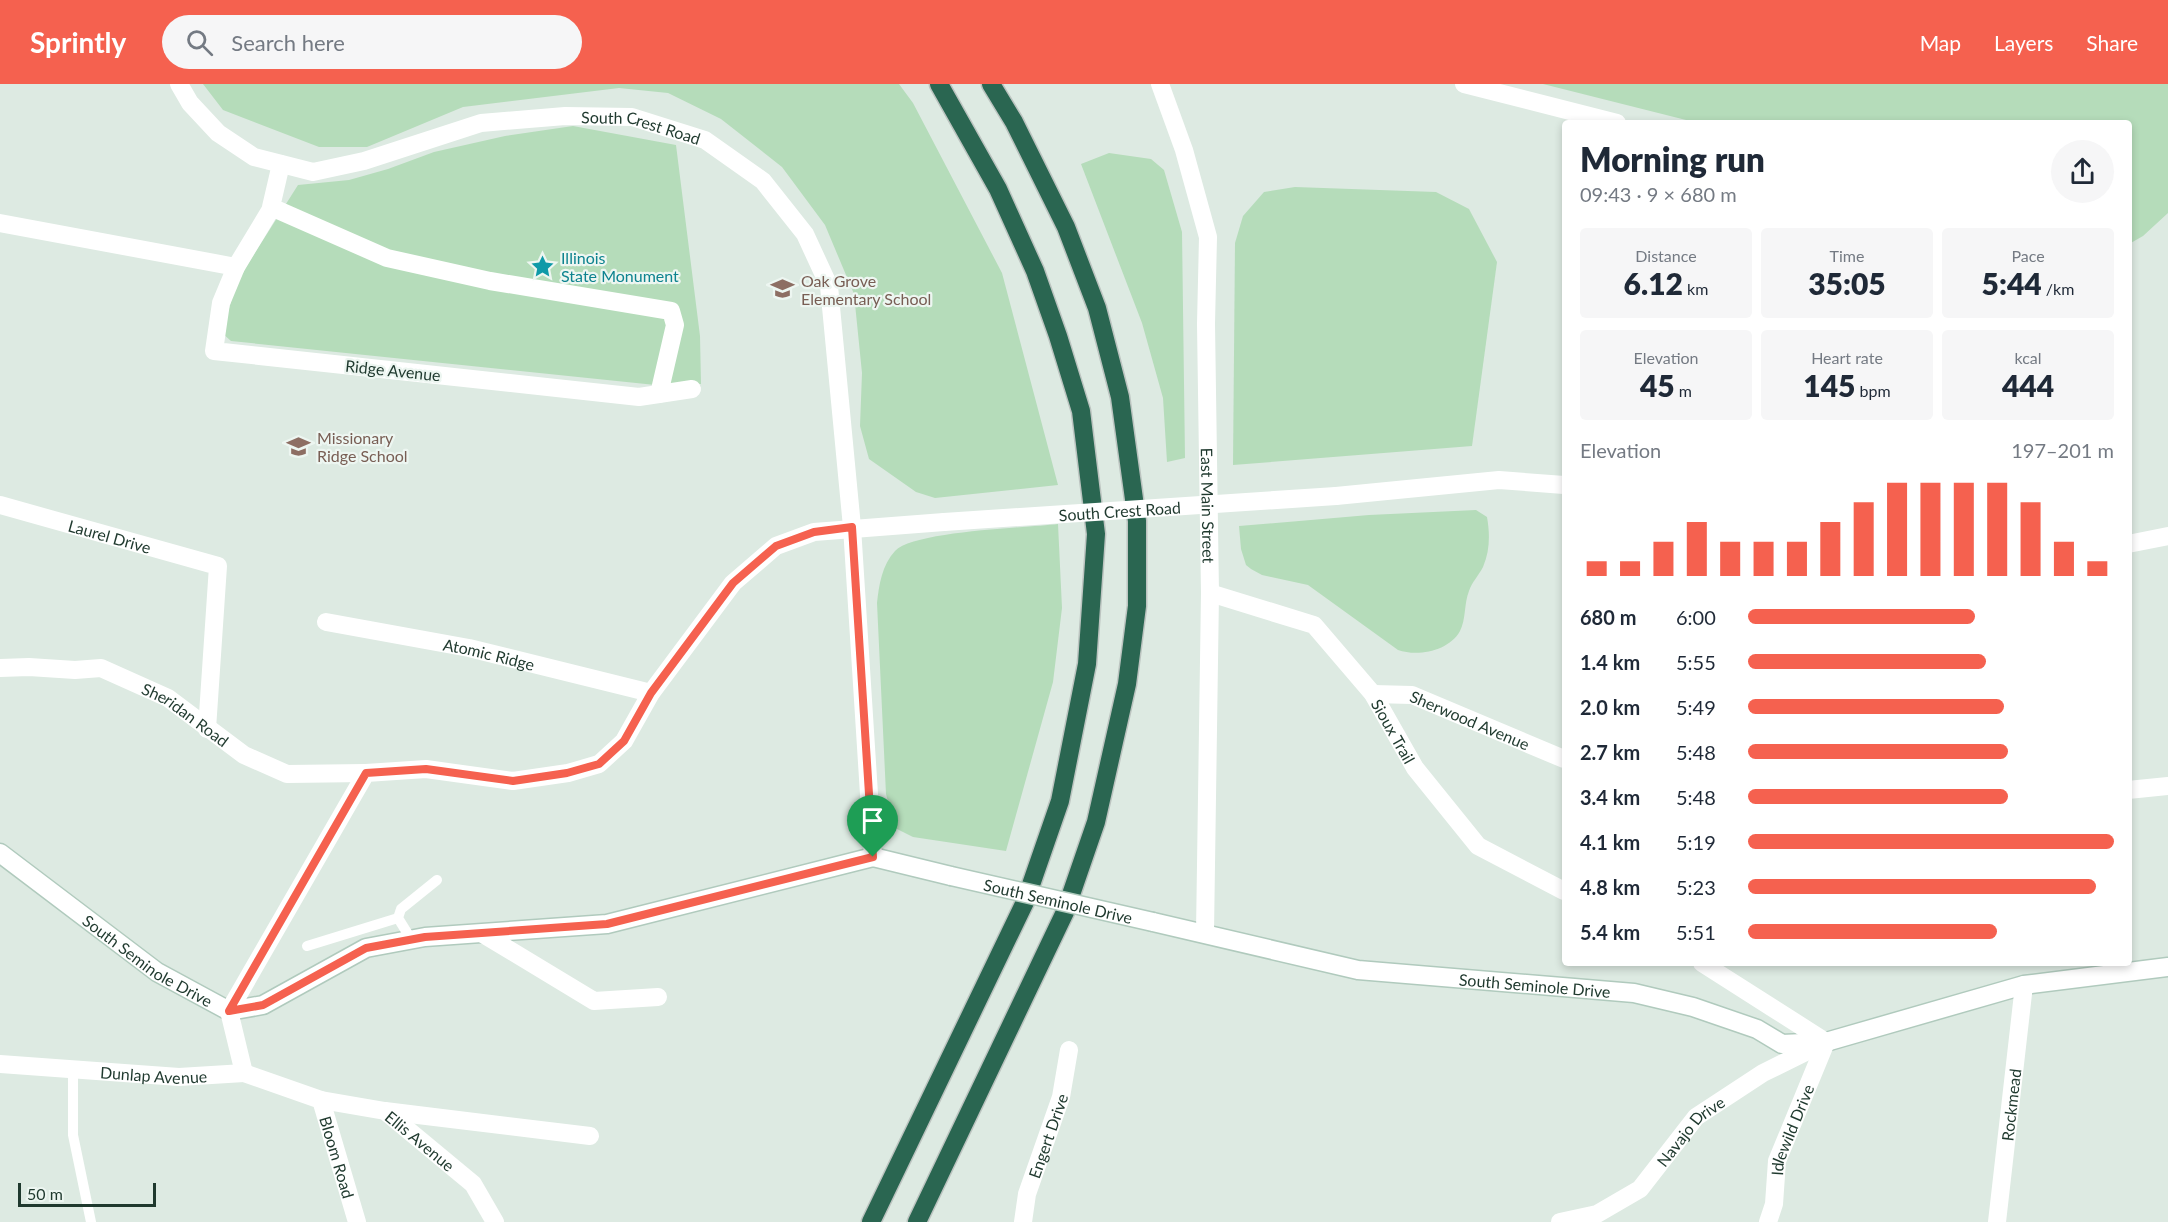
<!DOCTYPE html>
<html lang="en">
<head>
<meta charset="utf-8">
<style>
  body { margin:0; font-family:Lato,sans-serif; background:#f6f6f7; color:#1f2937; height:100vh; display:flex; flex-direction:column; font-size:22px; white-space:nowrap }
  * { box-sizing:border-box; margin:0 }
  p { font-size:20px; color:#747a83 }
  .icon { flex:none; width:33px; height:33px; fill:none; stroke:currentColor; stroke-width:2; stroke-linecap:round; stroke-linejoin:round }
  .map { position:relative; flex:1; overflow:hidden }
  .sheet { position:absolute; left:1562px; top:36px; width:570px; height:846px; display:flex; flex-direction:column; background:#fff; border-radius:6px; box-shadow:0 3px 9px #0003 }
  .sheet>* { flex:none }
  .scale { position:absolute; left:18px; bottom:15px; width:138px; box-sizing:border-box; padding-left:6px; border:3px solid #1f392e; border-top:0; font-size:16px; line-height:21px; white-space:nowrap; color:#1f392e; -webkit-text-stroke:4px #edf6f1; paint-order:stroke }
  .pin { position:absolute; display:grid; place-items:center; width:51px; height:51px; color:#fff; margin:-62px -26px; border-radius:50% 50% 50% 0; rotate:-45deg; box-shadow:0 0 6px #0007 }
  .pin .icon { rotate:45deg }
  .round { display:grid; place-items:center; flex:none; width:63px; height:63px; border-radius:32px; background:#f6f6f7 }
  .head { display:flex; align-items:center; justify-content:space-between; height:102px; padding:0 18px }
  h1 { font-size:33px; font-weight:800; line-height:45px }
  .metrics { display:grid; grid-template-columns:repeat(3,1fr); gap:9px; height:102px; padding:6px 18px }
  .metrics div { display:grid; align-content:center; border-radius:6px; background:#f6f6f7; text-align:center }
  .metrics b { font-size:30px; font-weight:800 }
  .metrics small { font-size:16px; font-weight:400 }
  .metrics p { font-size:16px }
  .chart { height:168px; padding:12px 18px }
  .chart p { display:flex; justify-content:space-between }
  .chart svg { width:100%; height:108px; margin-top:6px; stroke:#f5614f; stroke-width:6 }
  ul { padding:0 18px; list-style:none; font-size:20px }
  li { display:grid; grid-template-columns:96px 72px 1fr; align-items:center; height:45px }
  li i { height:15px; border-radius:8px; background:#f5614f }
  header { display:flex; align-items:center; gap:36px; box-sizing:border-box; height:84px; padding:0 30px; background:#f5614f; color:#fff }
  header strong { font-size:28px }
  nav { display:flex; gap:33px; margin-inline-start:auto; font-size:21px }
  .search { width:420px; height:54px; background:#f6f6f7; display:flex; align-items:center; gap:15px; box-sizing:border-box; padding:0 21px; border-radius:33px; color:#747a83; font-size:22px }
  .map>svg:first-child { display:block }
  .green { fill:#b5dcba }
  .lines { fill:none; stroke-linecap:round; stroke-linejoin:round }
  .secondary-casing { stroke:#b0cabd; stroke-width:21 }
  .highway-casing { stroke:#bcc4c0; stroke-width:21 }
  .lane { stroke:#fff; stroke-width:10 }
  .street { stroke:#fff; stroke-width:18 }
  .secondary { stroke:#fff; stroke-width:18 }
  .highway { stroke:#2a6651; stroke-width:18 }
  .secondary-bridge-casing { stroke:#b0cabd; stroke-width:21; stroke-linecap:butt }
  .street-bridge { stroke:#fff; stroke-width:18 }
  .secondary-bridge { stroke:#fff; stroke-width:18 }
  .route-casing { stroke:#fff; stroke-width:12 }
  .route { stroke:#f5614f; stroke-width:8 }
  .labels { text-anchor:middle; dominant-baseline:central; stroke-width:4.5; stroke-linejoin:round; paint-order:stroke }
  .street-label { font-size:16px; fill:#1f392e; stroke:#edf6f1 }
  .culture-label { font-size:16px; fill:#0d838f; stroke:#edf6f1; text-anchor:start }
  .education-label { font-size:16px; fill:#785e54; stroke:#edf6f1; text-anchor:start }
</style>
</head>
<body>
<header>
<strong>Sprintly</strong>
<div class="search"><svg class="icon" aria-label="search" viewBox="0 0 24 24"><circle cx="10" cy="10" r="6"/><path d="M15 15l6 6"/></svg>Search here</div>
<nav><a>Map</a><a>Layers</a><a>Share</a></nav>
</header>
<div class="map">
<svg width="2168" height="1138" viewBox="0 0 2168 1138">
  <rect width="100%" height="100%" fill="#ddeae2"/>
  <g class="green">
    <path d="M 203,0 L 899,0 L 913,19 L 1002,189 L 1058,401 L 935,414 L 916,408 L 869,375 L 860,342 L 862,289 L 854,210 L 825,141 L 782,83 L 721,35 L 668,9 L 619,4 L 463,23 L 367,63 L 319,63 L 223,26 Z"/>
    <path d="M 1543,0 L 2168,0 L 2168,129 L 2143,152 L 2129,160 L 2128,39 L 1720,39 L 1690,37 Z"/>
    <path d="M 573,42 L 676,61 L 700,252 L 701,300 L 665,302 L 231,257 L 222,249 L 237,197 L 298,101 L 349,96 L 388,85 L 434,68 L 505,52 Z"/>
    <path d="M 1109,69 L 1151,75 L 1164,86 L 1182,148 L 1185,374 L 1167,378 L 1163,314 L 1142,239 L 1081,80 Z"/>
    <path d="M 1295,103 L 1436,108 L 1469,125 L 1497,178 L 1472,362 L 1233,381 L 1235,159 L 1243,132 L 1264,108 Z"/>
    <path d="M 1476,426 L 1487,433 C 1490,450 1490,467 1483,483 C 1479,491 1472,498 1469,507 C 1464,519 1466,536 1460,547 C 1449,567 1418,573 1398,566 L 1308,501 L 1262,491 L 1251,485 L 1246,481 L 1241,465 L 1239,442 L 1369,431 Z"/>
    <path d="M 1058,440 L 1062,524 L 1053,598 L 1006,767 L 913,753 L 895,744 L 886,710 L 877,519 C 879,501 882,481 895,467 C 914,447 1026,444 1058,440 Z"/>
  </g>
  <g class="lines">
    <defs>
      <g id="secondary">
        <path id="s15" d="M 0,769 L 157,888 L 229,927 L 263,921 L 366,864 L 425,853 L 607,840 L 873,773 L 951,792"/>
        <path id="s16" d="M 1153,838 L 1358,886 L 1634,909 L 1693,923 L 1757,945 L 1782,960 L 1826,958 L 2024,901 L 2168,883"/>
      </g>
      <g id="highway">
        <path d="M 871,1138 L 1025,818 L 1060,717 L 1087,580 L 1096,450 L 1081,327 L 1058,252 L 1035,187 L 998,105 L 939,0"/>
        <path d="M 917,1138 L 1065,828 L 1096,738 L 1127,600 L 1137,522 L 1137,437 L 1120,313 L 1097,224 L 1066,143 L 1014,38 L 991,0"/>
      </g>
    </defs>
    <use href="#secondary" class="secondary-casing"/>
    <use href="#highway" class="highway-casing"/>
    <g class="lane">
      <path d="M 411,855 L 398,834 L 401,825 L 437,796"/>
      <path d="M 307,862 L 398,834"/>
      <path d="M 73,985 L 73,1051 L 91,1138"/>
    </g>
    <g class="street">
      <path id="s1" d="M 179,0 L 190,19 L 218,49 L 254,73 L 313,88 L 364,77 L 481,39 L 565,32 L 632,33 L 705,56 L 763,97 L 805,150 L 829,202 L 852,443 L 873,773"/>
      <path id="s2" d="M 1160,0 L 1184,66 L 1208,153 L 1206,240 L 1210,509 L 1205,849"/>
      <path d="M 1464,0 L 1617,39"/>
      <path d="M 271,123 L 387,174 L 490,197 L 671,227 L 675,241 L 659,310 L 639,313 L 214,267 L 221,219 L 236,183 L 271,125 L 271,123 L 281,80"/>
      <path d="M 0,139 L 236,183"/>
      <path d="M 659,310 L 692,305"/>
      <path d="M 1336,412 L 1499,396 L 1564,401"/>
      <path id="s3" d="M 0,421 L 218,482 L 207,645"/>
      <path d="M 2128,460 L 2168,452"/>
      <path id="s4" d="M 1210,509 L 1314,541 L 1373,610 L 1415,684 L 1478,762 L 1564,807"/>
      <path id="s5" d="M 326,538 L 469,564 L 651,609"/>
      <path id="s6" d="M 0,584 L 29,583 L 75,586 L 101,584 L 168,614 L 244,671 L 287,690 L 366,689"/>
      <path id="s7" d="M 1373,610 L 1412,611 L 1564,675"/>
      <path d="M 2128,706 L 2168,702"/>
      <path d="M 483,850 L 594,917 L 658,913"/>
      <path d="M 1702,879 L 1826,958"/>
      <path id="s8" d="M 0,980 L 179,993 L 244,989 L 229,927 L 366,689 L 426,685 L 513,697 L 568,689 L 599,680 L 624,657 L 651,609 L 733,499 L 776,462 L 814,448 L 944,438"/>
      <path id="s9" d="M 244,989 L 321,1016 L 357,1138"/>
      <path id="s10" d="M 321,1016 L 385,1027 L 473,1100 L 495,1138"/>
      <path d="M 385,1027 L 590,1052"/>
      <path id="s11" d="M 1023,1138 L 1027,1110 L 1061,1013 L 1069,966"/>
      <path id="s12" d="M 1560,1138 L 1597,1130 L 1640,1105 L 1696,1033 L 1763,989 L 1826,958"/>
      <path id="s13" d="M 1768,1138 L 1774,1120 L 1777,1077 L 1826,958"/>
      <path id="s14" d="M 1997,1138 L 2024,901"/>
    </g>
    <use href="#secondary" class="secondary"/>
    <use href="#highway" class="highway"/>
    <defs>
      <g id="secondary-bridge">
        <path id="s18" d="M 951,792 L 1153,838"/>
      </g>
    </defs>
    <use href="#secondary-bridge" class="secondary-bridge-casing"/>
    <path class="street-bridge" id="s17" d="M 944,438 L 1336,412"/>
    <use href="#secondary-bridge" class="secondary-bridge"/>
  </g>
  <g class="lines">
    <defs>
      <path id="route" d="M 852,443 L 873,773 L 607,840 L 425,853 L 366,864 L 263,921 L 229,927 L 366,689 L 426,685 L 513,697 L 567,689 L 599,680 L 624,657 L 651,609 L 733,499 L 776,462 L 814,448 Z"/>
    </defs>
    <use href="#route" class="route-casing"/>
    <use href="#route" class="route"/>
  </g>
  <defs>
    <symbol id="sight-bare" viewBox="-9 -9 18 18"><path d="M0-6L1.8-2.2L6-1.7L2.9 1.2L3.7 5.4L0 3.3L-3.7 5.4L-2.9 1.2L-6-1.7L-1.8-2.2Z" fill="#0f9aa8" stroke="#edf6f1" stroke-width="2.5" paint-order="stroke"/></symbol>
    <symbol id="school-bare" viewBox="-9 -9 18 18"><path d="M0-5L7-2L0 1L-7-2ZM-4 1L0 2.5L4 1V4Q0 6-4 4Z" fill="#8d6e63" stroke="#edf6f1" stroke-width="2.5" paint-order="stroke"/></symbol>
  </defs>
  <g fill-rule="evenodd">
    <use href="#sight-bare" x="526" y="166" width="33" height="33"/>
    <use href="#school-bare" x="766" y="188" width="33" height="33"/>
    <use href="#school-bare" x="282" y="346" width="33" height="33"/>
  </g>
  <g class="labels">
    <g class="street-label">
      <text stroke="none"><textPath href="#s1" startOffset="504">South Crest Road</textPath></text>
      <text transform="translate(393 286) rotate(6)">Ridge Avenue</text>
      <text stroke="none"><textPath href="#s2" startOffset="429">East Main Street</textPath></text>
      <text stroke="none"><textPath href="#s17" startOffset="176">South Crest Road</textPath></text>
      <text stroke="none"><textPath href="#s3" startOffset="114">Laurel Drive</textPath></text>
      <text stroke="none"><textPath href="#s5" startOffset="166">Atomic Ridge</textPath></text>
      <text stroke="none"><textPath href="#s6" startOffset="198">Sheridan Road</textPath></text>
      <text stroke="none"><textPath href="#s7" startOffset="102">Sherwood Avenue</textPath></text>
      <text stroke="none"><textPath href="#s4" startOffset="242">Sioux Trail</textPath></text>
      <text stroke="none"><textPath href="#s18" startOffset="110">South Seminole Drive</textPath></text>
      <text stroke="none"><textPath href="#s15" startOffset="183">South Seminole Drive</textPath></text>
      <text stroke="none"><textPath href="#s16" startOffset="388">South Seminole Drive</textPath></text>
      <text stroke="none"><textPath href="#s8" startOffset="154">Dunlap Avenue</textPath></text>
      <text stroke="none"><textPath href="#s14" startOffset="118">Rockmead</textPath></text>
      <text stroke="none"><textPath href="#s13" startOffset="96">Idlewild Drive</textPath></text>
      <text stroke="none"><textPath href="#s12" startOffset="165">Navajo Drive</textPath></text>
      <text stroke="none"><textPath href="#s11" startOffset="90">Engert Drive</textPath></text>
      <text stroke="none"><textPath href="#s10" startOffset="111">Ellis Avenue</textPath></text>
      <text stroke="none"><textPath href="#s9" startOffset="141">Bloom Road</textPath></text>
    </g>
    <g class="culture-label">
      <text x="561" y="173">Illinois<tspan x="561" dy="18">State Monument</tspan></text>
    </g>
    <g class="education-label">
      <text x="801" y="196">Oak Grove<tspan x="801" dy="18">Elementary School</tspan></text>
      <text x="317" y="353">Missionary<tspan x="317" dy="18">Ridge School</tspan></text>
    </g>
  </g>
</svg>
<div class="scale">50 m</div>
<div class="pin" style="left:873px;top:773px;background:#1e9e55"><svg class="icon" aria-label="arrive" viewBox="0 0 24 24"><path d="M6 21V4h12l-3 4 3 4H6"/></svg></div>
<section class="sheet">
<div class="head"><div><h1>Morning run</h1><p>09:43 · 9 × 680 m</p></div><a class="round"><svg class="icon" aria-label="share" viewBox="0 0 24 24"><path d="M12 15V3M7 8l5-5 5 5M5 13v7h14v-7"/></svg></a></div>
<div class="metrics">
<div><p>Distance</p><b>6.12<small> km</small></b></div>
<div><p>Time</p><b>35:05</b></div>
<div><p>Pace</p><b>5:44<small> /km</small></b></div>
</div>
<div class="metrics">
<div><p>Elevation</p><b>45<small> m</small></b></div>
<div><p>Heart rate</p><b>145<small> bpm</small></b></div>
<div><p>kcal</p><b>444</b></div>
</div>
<div class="chart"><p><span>Elevation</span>197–201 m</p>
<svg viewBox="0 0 160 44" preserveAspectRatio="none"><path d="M5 44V38M15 44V38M25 44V30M35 44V22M45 44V30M55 44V30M65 44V30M75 44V22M85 44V14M95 44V6M105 44V6M115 44V6M125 44V6M135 44V14M145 44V30M155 44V38"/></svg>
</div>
<ul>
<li><b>680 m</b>6:00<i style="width:62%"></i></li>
<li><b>1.4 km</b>5:55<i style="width:65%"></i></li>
<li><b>2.0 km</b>5:49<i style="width:70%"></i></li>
<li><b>2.7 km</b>5:48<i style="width:71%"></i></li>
<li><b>3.4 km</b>5:48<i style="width:71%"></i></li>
<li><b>4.1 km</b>5:19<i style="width:100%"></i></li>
<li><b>4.8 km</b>5:23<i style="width:95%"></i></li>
<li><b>5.4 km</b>5:51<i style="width:68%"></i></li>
</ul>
</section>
</div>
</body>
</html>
